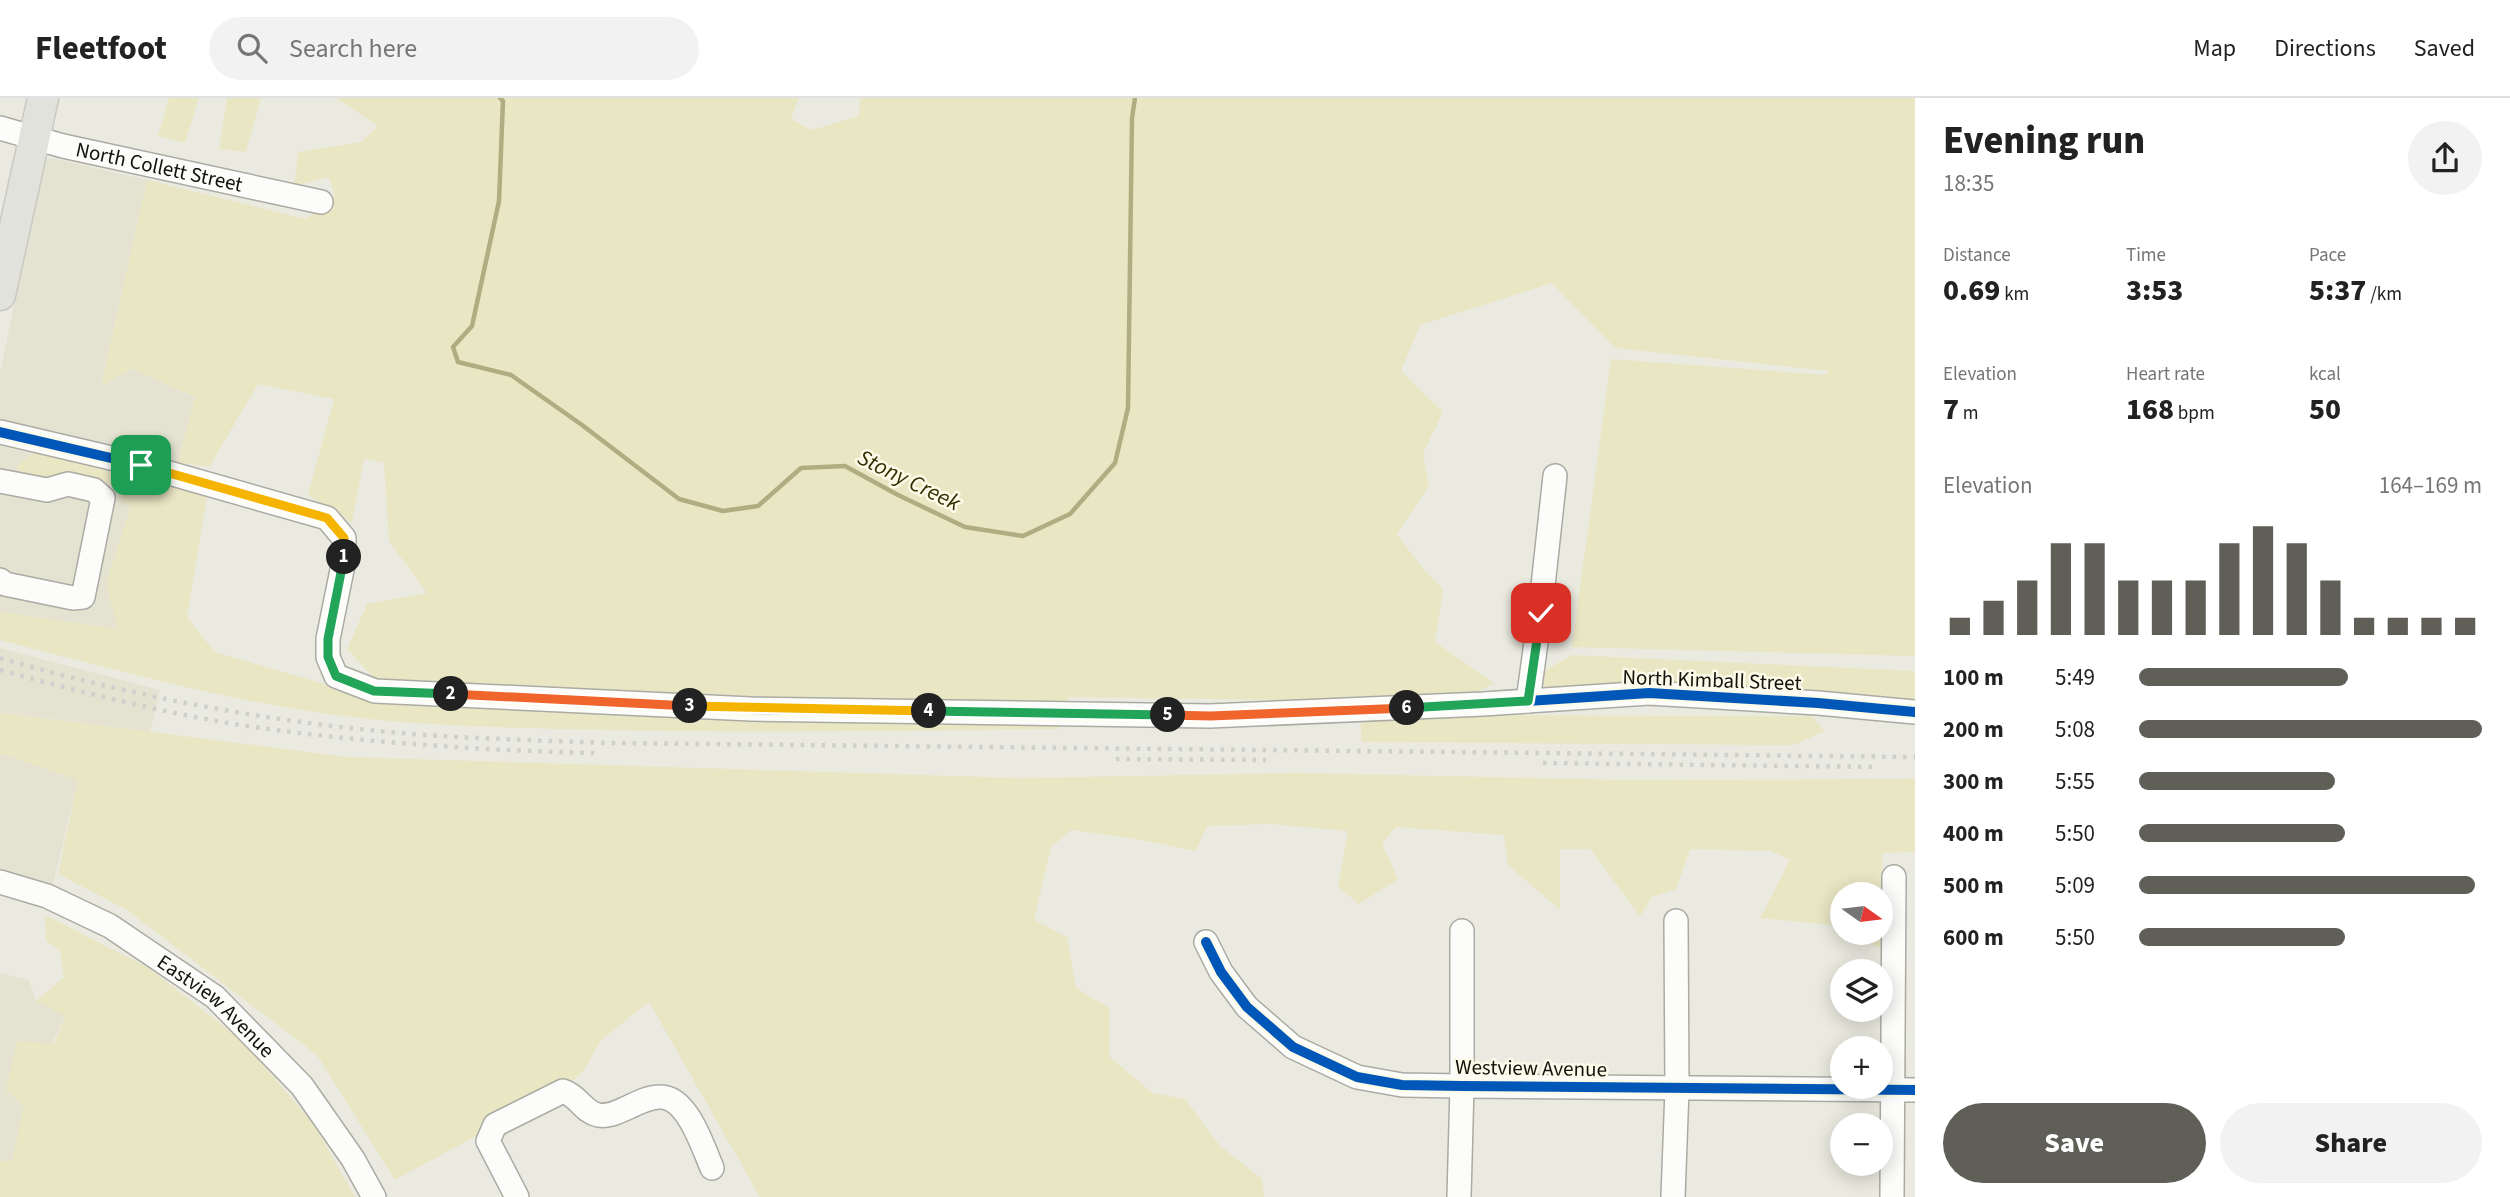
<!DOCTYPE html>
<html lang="en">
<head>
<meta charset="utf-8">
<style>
  body { margin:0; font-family:"Source Sans 3",sans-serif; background:#f2f2f2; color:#222; height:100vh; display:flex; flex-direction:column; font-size:26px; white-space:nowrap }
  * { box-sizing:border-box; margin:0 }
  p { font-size:23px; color:#767676 }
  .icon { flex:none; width:38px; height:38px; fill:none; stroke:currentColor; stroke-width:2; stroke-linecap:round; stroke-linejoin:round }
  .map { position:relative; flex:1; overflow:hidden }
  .side { display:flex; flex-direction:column; background:#fff; width:595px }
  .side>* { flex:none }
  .needle { width:46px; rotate:104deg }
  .fabs { position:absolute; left:1830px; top:784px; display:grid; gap:14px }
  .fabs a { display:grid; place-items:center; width:63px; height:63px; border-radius:50%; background:#fff; box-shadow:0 4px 18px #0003; font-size:35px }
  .pin { position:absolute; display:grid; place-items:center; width:60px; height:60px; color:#fff; margin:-30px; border-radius:14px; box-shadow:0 4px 10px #0006 }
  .km { position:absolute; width:35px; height:35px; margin:-18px; border-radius:50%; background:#222; color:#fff; font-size:19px; line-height:35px; text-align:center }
  .round { display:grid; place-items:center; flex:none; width:74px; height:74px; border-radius:37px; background:#f2f2f2 }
  .summary { display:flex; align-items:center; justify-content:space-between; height:119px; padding:0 28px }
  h1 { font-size:38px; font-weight:800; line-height:52px }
  .metrics { display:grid; grid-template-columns:repeat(3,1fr); gap:10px; height:119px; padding:7px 28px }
  .metrics div { display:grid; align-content:center }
  .metrics b { font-size:30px; font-weight:800 }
  .metrics small { font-size:19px; font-weight:400 }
  .metrics p { font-size:19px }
  .chart { height:196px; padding:14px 28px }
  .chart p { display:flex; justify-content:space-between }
  .chart svg { width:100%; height:126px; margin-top:7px; stroke:#5f5e57; stroke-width:6 }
  .cta { display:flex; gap:14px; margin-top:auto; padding:14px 28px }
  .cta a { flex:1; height:80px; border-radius:42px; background:#5f5e57; color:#fff; font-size:28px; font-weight:800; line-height:80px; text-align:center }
  .cta a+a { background:#f2f2f2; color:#222 }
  ul { padding:0 28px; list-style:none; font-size:23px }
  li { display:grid; grid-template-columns:112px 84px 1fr; align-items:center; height:52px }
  li i { height:18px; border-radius:9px; background:#5f5e57 }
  header { display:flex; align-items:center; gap:42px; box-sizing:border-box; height:98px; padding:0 35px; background:#fff; border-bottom:2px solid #e0e0e0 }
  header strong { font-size:33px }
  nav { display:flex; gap:38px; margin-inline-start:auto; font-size:24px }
  .search { width:490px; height:63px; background:#f2f2f2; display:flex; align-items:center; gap:18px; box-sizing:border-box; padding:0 24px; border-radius:38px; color:#767676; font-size:26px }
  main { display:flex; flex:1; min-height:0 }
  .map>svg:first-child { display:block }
  .built { fill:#e4e2d0 }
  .green { fill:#e9e6c4 }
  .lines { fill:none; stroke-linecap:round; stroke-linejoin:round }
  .stream { stroke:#b1ac81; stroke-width:4.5 }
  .minor-casing { stroke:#ababa4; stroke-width:26 }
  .major-casing { stroke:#c9c8c3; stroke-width:33 }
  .minor { stroke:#fcfcfa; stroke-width:23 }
  .major { stroke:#e2e2dc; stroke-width:30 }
  .rail { stroke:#cfcfcc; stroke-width:4.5; stroke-dasharray:3.5 7; stroke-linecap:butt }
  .cycleway-casing { stroke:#fcfbe9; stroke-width:15 }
  .cycleway { stroke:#0057b8; stroke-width:10 }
  .split-1-casing { stroke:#fff; stroke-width:14 }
  .split-2-casing { stroke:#fff; stroke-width:14 }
  .split-3-casing { stroke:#fff; stroke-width:14 }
  .split-4-casing { stroke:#fff; stroke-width:14 }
  .split-5-casing { stroke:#fff; stroke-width:14 }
  .split-6-casing { stroke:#fff; stroke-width:14 }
  .split-7-casing { stroke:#fff; stroke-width:14 }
  .split-1 { stroke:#f5b400; stroke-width:9 }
  .split-2 { stroke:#22a559; stroke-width:9 }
  .split-3 { stroke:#f0652b; stroke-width:9 }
  .split-4 { stroke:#f5b400; stroke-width:9 }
  .split-5 { stroke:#22a559; stroke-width:9 }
  .split-6 { stroke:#f0652b; stroke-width:9 }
  .split-7 { stroke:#22a559; stroke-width:9 }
  .labels { text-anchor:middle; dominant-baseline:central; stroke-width:5; stroke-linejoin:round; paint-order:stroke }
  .street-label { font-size:21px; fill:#13120d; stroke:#fcfbe9 }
  .water-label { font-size:23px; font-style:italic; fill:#342f00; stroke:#fcfbe9 }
</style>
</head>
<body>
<header>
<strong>Fleetfoot</strong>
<div class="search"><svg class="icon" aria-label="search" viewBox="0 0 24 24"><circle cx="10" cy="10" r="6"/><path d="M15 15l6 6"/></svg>Search here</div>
<nav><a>Map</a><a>Directions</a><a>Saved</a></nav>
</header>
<main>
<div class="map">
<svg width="1915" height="1099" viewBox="0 0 1915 1099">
  <rect width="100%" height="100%" fill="#ebeae0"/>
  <g class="built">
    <path d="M 51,60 L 147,82 L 101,287 L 132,271 L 195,299 L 178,364 L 0,322 L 0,275 L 44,64 Z"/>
    <path d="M 0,348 L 32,356 L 16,369 L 29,381 L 72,374 L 114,388 L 130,411 L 106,486 L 119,531 L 0,514 Z"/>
    <path d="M 0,550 L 160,592 L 150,634 L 0,614 Z"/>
    <path d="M 0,655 L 78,682 L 53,786 L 0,770 Z"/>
    <path d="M 0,875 L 29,882 L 36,903 L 65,917 L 24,1008 L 12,1063 L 0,1063 Z"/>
  </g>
  <g class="green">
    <path d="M 169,0 L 199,0 L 185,45 L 158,38 Z"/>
    <path d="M 227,0 L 261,0 L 246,54 L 219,51 Z"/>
    <path d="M 336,0 L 799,0 L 791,21 L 812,32 L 859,18 L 860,0 L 1915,0 L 1915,558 L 1572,549 L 1611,261 L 1826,277 L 1828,273 L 1615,250 L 1552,185 L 1420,227 L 1401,273 L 1443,314 L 1423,355 L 1429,388 L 1397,436 L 1419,466 L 1443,491 L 1435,544 L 1494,585 L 1435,617 L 1812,618 L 1824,633 L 1794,647 L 1362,644 L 1358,600 L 1289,602 L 1068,599 L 1059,631 C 911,633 762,635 614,632 C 521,630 428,629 335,617 C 222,602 110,570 0,542 L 0,514 L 118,531 L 106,486 L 130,411 L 114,388 L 72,374 L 29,381 L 16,369 L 35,354 L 207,398 L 187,519 L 215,554 L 383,603 L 372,578 L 347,551 L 367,506 L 427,495 L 389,443 L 384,365 L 364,360 L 352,425 L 308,397 L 334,301 L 258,286 L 209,369 L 178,364 L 195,299 L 132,271 L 101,288 L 147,82 L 306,121 L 335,98 L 329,79 L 294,88 L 298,54 L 361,44 L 378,28 Z"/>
    <path d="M 1572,557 L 1915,573 L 1915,603 L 1548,595 L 1537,577 Z"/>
    <path d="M 3,615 L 347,659 L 1021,680 L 1299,675 L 1629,682 L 1915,681 L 1915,754 L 1882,755 L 1882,851 L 1848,835 L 1881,835 L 1881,796 L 1843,796 L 1843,832 L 1833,827 L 1760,820 L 1790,762 L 1771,753 L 1690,751 L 1676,791 L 1652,799 L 1640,818 L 1590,751 L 1560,751 L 1560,812 L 1508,767 L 1504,737 L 1396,729 L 1382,746 L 1398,781 L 1359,806 L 1338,789 L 1348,733 L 1269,726 L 1207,728 L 1196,753 L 1131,740 L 1071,732 L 1051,749 L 1034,822 L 1067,839 L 1076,890 L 1109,910 L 1109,958 L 1152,995 L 1185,1001 L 1220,1048 L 1262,1081 L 1264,1099 L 760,1099 L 649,904 L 601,942 L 584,972 L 566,989 L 395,1082 L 317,957 L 127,812 L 58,776 L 78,682 L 0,655 L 0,616 Z"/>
    <path d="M 45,817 L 149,870 L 241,942 L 313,1025 L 355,1099 L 0,1099 L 0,1063 L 12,1063 L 24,1008 L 6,992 L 17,943 L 54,946 L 65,918 L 36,903 L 64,879 L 60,852 L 46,843 Z"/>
  </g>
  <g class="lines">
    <path class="stream" d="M 500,0 L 503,3 L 499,103 L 472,228 L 453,249 L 458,264 L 511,277 L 582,327 L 679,401 L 723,413 L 758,408 L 801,370 L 845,368 L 898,397 L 965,429 L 1023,438 L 1070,416 L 1115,365 L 1128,310 L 1132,20 L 1135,0"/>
    <defs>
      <g id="minor">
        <path id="s1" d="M 0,30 L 63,48 L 321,104"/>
        <path d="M 0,334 L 141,367 L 327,420 L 344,440 L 344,462 L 328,541 L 328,559 L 336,578 L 375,593 L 751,611 L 1210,618 L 1483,606 L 1649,595 L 1818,605 L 1915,614"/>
        <path d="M 0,383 L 47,392 L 68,386 L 94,392 L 103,400 L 83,499 L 73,500 L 5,486 L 0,482"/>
        <path d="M 1528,603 L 1540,515 L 1555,378"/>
        <path id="s2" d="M 0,784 L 47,798 L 110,828 L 215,899 L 302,988 L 353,1061 L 374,1099"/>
        <path d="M 1206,844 L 1221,874 L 1247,909 L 1293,949 L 1357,979 L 1402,987 L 1462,988 L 1915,992"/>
        <path d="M 517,1099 L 488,1043 L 495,1027 L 563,993 C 580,999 582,1013 598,1017 C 610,1019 619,1013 629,1009 C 639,1004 649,999 660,999 C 687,998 703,1049 712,1070"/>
        <path d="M 1459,1099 L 1462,988 L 1462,833"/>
        <path d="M 1673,1099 L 1677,991 L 1676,823"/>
        <path d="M 1892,1099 L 1894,779"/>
      </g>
      <path id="major" d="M 0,197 L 43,0"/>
    </defs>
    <use href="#minor" class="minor-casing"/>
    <use href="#major" class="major-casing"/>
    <use href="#minor" class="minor"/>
    <use href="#major" class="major"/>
    <g class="rail">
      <path d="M 0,560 C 114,593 232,617 350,630 C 437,640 524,642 612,645 L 1915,659"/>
      <path d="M 0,572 C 77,593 155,613 234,626 C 353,644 473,652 594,655"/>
      <path d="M 1116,661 L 1266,662"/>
      <path d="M 1543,665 L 1879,669"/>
    </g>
    <defs>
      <g id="cycleway">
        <path d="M 0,334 L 141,367 L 327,420 L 344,440 L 344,462 L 328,541 L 328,559 L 336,578 L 375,593 L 751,611 L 1210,618 L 1483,606 L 1649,595 L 1818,605 L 1915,614"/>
        <path d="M 1206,844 L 1221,874 L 1247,909 L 1293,949 L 1357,979 L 1402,987 L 1462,988 L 1915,992"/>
      </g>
    </defs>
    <use href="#cycleway" class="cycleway-casing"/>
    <use href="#cycleway" class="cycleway"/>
  </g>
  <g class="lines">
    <defs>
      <path id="split-1" d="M 141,367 L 327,420 L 344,440 L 344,459"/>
      <path id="split-2" d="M 344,459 L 328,541 L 328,559 L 336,578 L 374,593 L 451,596"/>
      <path id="split-3" d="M 451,596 L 690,608"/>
      <path id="split-4" d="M 690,608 L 929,613"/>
      <path id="split-5" d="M 929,613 L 1168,617"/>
      <path id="split-6" d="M 1168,617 L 1210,618 L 1407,610"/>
      <path id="split-7" d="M 1407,610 L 1528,603 L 1541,515"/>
    </defs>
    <use href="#split-1" class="split-1-casing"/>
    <use href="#split-2" class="split-2-casing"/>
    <use href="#split-3" class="split-3-casing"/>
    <use href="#split-4" class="split-4-casing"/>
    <use href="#split-5" class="split-5-casing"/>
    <use href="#split-6" class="split-6-casing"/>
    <use href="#split-7" class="split-7-casing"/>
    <use href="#split-1" class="split-1"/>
    <use href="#split-2" class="split-2"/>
    <use href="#split-3" class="split-3"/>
    <use href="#split-4" class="split-4"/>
    <use href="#split-5" class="split-5"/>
    <use href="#split-6" class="split-6"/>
    <use href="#split-7" class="split-7"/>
  </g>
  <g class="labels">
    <g class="street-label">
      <text stroke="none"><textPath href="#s1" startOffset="164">North Collett Street</textPath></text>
      <text transform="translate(1712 582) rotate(2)">North Kimball Street</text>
      <text stroke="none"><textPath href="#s2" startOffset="252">Eastview Avenue</textPath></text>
      <text transform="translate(1531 970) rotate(1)">Westview Avenue</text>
    </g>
    <g class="water-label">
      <text transform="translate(909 382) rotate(26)">Stony Creek</text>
    </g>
  </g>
</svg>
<div class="fabs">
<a><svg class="needle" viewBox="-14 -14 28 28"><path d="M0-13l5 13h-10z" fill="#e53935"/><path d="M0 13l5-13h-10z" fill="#767676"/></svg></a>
<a><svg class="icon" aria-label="layers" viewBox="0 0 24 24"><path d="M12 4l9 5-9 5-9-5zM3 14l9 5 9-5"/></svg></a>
<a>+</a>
<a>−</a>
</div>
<div class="pin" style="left:141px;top:367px;background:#1e9e55"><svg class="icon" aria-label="arrive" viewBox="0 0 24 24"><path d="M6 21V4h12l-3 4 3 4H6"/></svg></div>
<div class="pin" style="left:1541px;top:515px;background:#d93025"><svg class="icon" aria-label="check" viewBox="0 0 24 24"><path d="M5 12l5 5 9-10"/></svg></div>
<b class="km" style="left:344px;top:459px">1</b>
<b class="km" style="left:451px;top:596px">2</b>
<b class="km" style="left:690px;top:608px">3</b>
<b class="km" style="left:929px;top:613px">4</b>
<b class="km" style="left:1168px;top:617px">5</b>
<b class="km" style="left:1407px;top:610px">6</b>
</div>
<section class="side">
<div class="summary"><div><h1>Evening run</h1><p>18:35</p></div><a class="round"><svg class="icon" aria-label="share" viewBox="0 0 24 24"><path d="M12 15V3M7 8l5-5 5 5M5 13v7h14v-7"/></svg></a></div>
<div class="metrics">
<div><p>Distance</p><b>0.69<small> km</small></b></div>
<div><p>Time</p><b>3:53</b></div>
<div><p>Pace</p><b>5:37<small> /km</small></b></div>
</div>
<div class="metrics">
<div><p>Elevation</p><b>7<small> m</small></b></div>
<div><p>Heart rate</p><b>168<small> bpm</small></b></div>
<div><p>kcal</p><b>50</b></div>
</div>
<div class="chart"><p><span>Elevation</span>164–169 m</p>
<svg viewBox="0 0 160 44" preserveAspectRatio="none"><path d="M5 44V38M15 44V32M25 44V25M35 44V12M45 44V12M55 44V25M65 44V25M75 44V25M85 44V12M95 44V6M105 44V12M115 44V25M125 44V38M135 44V38M145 44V38M155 44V38"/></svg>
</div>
<ul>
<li><b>100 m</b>5:49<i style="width:61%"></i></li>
<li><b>200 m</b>5:08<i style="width:100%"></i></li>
<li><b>300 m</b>5:55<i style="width:57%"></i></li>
<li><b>400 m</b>5:50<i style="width:60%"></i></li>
<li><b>500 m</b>5:09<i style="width:98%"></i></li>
<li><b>600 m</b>5:50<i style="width:60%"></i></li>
</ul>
<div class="cta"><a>Save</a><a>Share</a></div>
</section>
</main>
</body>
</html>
